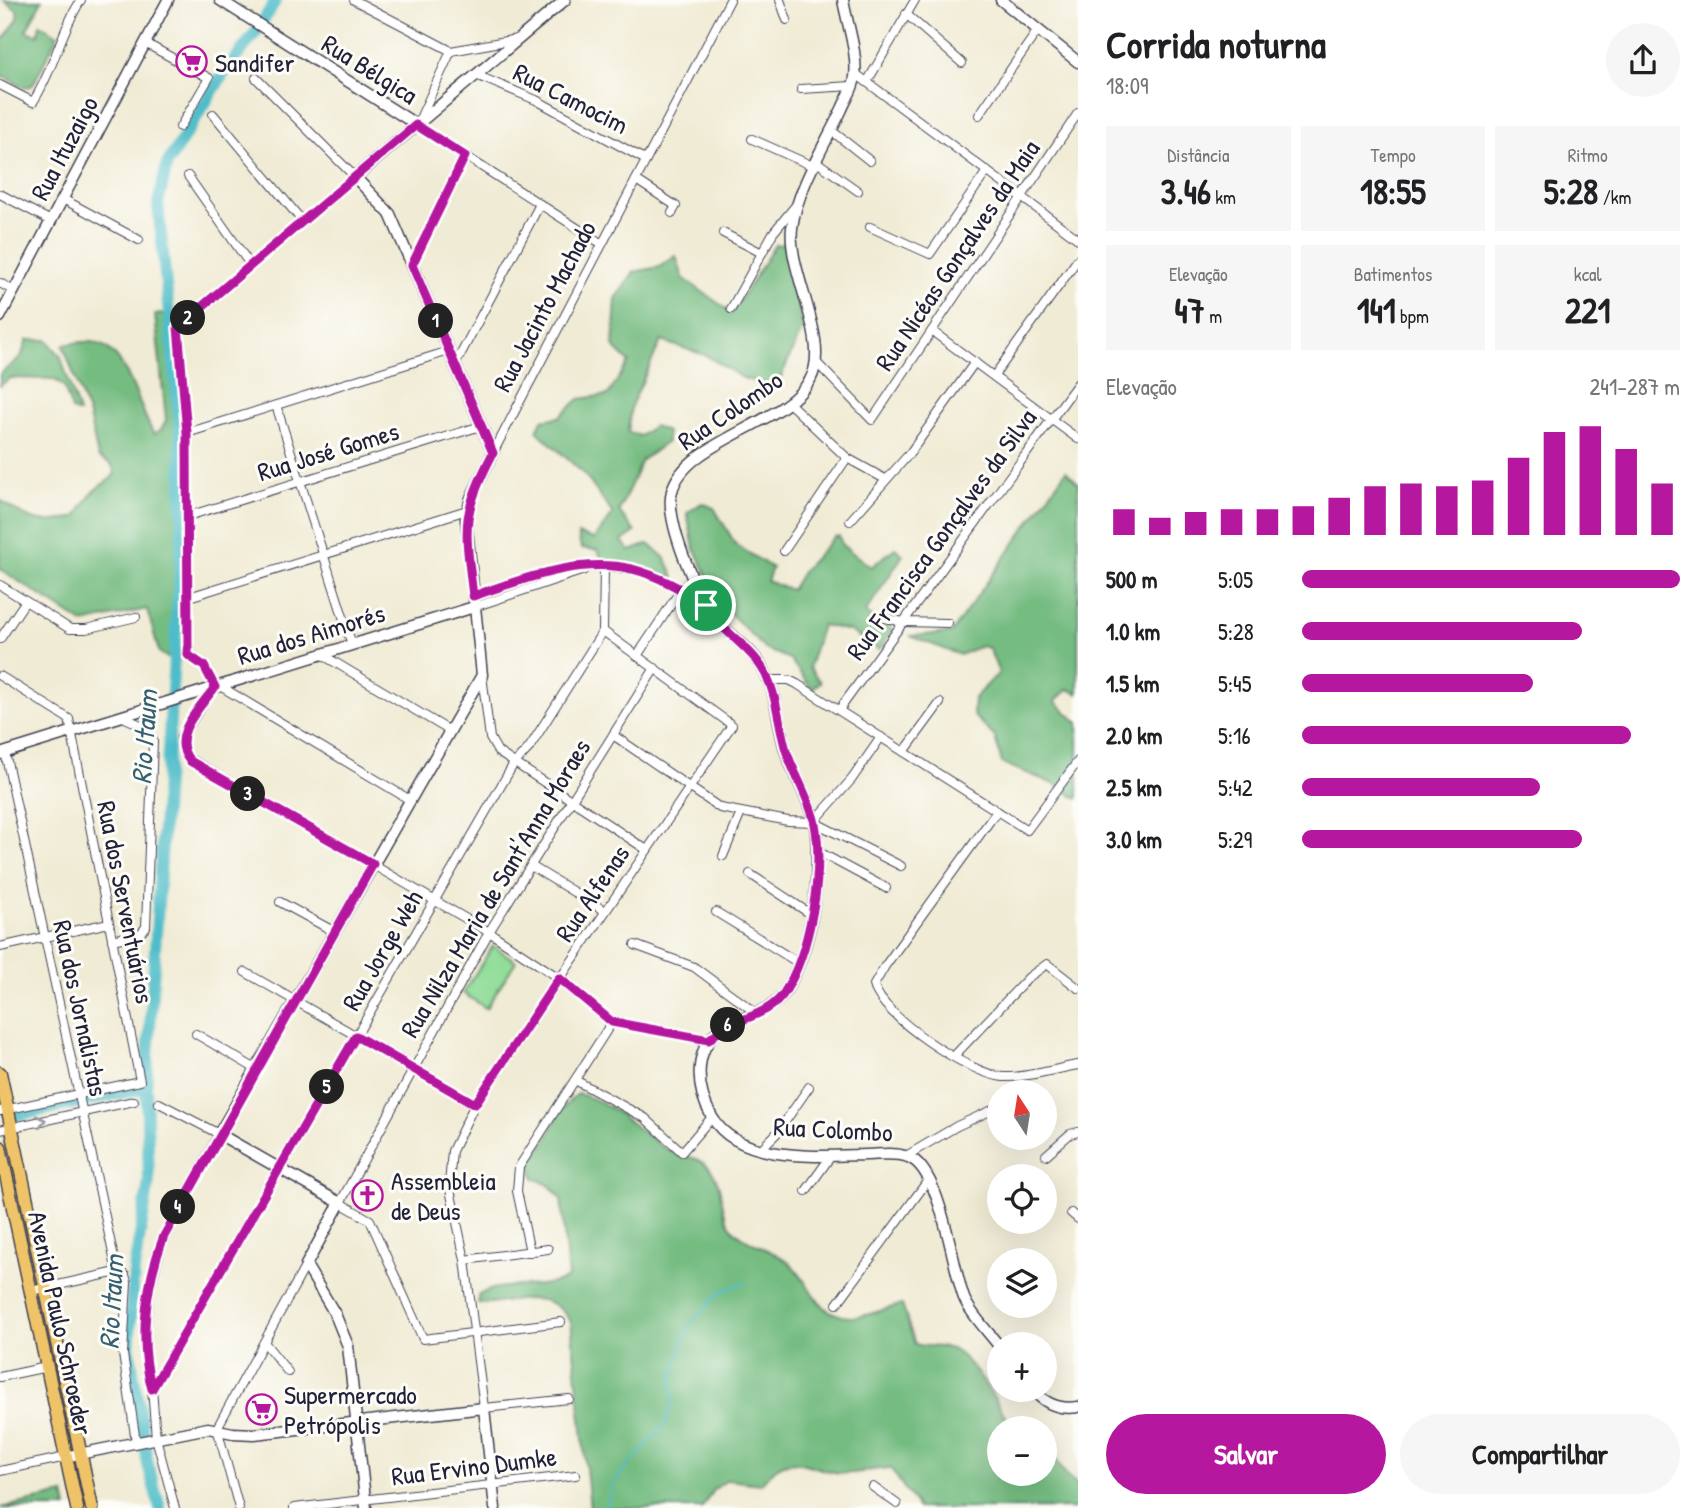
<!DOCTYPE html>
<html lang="pt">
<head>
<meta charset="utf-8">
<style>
  body { margin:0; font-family:"Patrick Hand",sans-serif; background:#f6f6f6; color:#202124; height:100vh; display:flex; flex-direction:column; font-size:26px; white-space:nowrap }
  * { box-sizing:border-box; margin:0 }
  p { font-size:23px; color:#757577 }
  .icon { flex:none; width:38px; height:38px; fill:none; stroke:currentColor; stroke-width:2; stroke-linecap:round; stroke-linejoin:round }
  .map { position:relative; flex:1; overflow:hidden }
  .panel { display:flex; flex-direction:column; background:#fff; width:630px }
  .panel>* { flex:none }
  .needle { width:46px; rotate:348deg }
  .tools { position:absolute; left:987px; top:1080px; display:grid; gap:14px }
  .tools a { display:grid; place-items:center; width:70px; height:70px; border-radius:50%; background:#fff; box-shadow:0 7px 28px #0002; font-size:35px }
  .pin { position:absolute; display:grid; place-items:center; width:60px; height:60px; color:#fff; margin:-30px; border:4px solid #fff; border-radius:50%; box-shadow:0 2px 7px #0007 }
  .km { position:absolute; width:35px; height:35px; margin:-18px; border-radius:50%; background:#222; color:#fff; font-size:19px; line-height:35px; text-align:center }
  .round { display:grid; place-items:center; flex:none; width:74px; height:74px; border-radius:37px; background:#f6f6f6 }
  .headline { display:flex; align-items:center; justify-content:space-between; height:119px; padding:0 28px }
  h1 { font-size:38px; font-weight:700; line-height:52px }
  .metrics { display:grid; grid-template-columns:repeat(3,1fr); gap:10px; height:119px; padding:7px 28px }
  .metrics div { display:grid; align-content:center; border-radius:0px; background:#f6f6f6; text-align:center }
  .metrics b { font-size:35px; font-weight:700 }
  .metrics small { font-size:19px; font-weight:400 }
  .metrics p { font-size:19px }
  .chart { height:196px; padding:14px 28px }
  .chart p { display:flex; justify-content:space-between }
  .chart svg { width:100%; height:126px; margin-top:7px; stroke:#b5179e; stroke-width:6 }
  .button { display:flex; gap:14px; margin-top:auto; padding:14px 28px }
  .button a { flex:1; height:80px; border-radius:42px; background:#b5179e; color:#fff; font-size:28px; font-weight:700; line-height:80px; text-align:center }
  .button a+a { background:#f6f6f6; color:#202124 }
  ul { padding:0 28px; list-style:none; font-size:23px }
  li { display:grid; grid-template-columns:112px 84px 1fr; align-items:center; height:52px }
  li i { height:18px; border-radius:9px; background:#b5179e }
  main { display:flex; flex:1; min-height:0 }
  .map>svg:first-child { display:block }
  .green { fill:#91dd99; stroke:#5a806a; stroke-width:2 }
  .forest { fill:#74bc81; stroke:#4b6f5e; stroke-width:2 }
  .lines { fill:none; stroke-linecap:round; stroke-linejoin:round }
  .stream { stroke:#50bdc9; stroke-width:2 }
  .river { stroke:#50bdc9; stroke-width:12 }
  .minor-casing { stroke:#414052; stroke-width:10 }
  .tertiary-casing { stroke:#414052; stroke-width:13 }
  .primary-casing { stroke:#414052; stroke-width:15 }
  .minor { stroke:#fff; stroke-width:8 }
  .tertiary { stroke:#fff; stroke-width:10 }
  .primary { stroke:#efc469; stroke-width:12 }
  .oneway { stroke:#9c9ca7 }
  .route-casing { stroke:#fff; stroke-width:14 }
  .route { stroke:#b5179e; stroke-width:9 }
  .labels { text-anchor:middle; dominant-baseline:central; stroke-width:6; stroke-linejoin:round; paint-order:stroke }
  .poi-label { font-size:26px; fill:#22223b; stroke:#fdfcf7; text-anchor:start }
  .street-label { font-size:26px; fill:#22223b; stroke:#fdfcf7 }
  .water-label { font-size:28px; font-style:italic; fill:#346074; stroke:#fdfcf7 }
</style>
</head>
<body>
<main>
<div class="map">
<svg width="1078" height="1508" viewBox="0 0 1078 1508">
  <rect width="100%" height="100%" fill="#fdfcf7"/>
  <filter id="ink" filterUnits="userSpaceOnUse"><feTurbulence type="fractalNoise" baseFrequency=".0143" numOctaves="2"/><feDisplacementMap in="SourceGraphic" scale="14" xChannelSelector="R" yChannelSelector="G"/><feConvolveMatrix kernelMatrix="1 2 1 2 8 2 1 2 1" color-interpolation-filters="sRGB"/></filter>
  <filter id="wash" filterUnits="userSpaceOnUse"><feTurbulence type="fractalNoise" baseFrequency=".00686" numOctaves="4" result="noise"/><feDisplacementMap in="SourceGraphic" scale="28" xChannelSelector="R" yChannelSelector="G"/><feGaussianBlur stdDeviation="1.57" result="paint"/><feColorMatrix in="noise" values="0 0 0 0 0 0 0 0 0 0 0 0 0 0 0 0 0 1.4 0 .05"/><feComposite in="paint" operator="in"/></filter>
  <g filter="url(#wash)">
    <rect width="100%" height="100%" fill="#f0ebd4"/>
    <g class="green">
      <path d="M 493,946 L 516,961 L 486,1008 L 463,993 Z"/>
      <path d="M 8,1137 L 39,1281 L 36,1283 L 4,1138 Z"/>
      <path d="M 41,1296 L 73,1447 L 71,1449 L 38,1299 Z"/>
    </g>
    <g class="forest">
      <path d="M 3,0 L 42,0 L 26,31 L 38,35 L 40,24 L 58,35 L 33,85 L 25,88 L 0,75 L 1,42 L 18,19 L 17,10 Z"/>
      <path d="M 785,244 L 803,327 L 776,388 L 743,378 L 705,355 L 661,341 L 631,406 L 628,432 L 640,436 L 654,426 L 667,432 L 667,442 L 642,460 L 619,511 L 635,532 L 622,541 L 630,551 L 649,544 L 666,559 L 674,577 L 603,560 L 597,550 L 581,548 L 578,534 L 594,539 L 613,514 L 584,474 L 537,431 L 542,420 L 559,417 L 579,399 L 608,395 L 629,362 L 613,346 L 616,298 L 634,272 L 659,267 L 676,256 L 683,278 L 732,313 L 775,245 Z"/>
      <path d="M 160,314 L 165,316 L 178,433 L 180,508 L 179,559 L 169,659 L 159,652 L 147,609 L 83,623 L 0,569 L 0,500 C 32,522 39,526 76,517 C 82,507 88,496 97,488 C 104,482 110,482 115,473 L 112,465 L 98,457 L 89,416 L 63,345 C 71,344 82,341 91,342 C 129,347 137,408 154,434 L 161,430 L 166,420 L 155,315 Z"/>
      <path d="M 27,340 L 47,340 L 60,355 L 79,413 L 72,410 L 64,386 L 53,379 L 10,378 L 0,386 L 0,374 L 21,357 Z"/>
      <path d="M 1066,471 L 1078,483 L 1078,694 L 1068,689 L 1055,701 L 1078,723 L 1078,799 L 1054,784 L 1002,763 L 995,737 L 973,715 L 974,698 L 999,673 L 989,648 L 981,646 L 960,655 L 910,636 L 951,633 Z"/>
      <path d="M 702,503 L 714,508 L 736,545 L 772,568 L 767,581 L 791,590 L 802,572 L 834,537 L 839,536 L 842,545 L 871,567 L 895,548 L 903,555 L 865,613 L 893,630 L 879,650 L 850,631 L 822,625 L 809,667 L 820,682 L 812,690 L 790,659 L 765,649 L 721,604 L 694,548 L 687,513 Z"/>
      <path d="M 578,1094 C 615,1102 637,1132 668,1150 C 682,1157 701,1156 711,1170 C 726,1189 717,1216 737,1233 C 755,1248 781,1251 796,1270 C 810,1286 816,1308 839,1315 C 859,1322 883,1308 902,1305 L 915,1344 C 926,1347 937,1346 948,1348 C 968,1351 1002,1410 1012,1428 L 999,1428 L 999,1474 L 1045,1474 L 1045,1447 L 1048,1448 L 1067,1476 L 1078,1485 L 1078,1508 L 918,1508 L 891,1469 C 874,1467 860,1475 843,1473 C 806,1471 791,1444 761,1484 L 727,1480 L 713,1490 L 702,1508 L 590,1508 L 571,1322 C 546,1283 515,1306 478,1303 L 478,1295 C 505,1279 539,1292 568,1278 L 561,1198 L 549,1185 L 534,1178 L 530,1162 C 553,1140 553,1110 578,1094 Z"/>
      <path d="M 64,1494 L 67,1508 L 0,1508 Z"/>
    </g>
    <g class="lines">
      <path class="stream" d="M 606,1508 L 614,1482 L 666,1423 L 673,1397 L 672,1377 L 689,1326 L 720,1292 L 745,1282"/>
      <g class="river">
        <path d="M 15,1116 L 146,1088"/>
        <path d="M 160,1508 L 148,1465 L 129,1347 L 134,1270 L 149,1182 L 146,1088 L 183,521 L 181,434 L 158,204 L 167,164 L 224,73 L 256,32 L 276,0"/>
      </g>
    </g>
  </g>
  <g filter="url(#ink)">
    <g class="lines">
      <defs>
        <g id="minor">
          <path d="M 354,0 L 451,51"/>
          <path d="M 780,0 L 787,20"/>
          <path d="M 906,14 L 962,63"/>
          <path d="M 145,43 L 209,78 L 180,127"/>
          <path d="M 451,51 L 417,125 L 602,244"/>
          <path d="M 451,51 L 517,39"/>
          <path d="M 856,74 L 1078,239"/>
          <path d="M 476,75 L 536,100 L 646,160"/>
          <path d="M 256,78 L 355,177 L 178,327 L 187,433 L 188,655 L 204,666 L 215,687 L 181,737 L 185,756 L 489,932 L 559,978 L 612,1022 L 709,1040"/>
          <path d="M 867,82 L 915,0"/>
          <path d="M 0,85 L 33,102 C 54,70 60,32 81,0"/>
          <path d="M 801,89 L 852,86"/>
          <path d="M 213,114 L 303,222"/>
          <path d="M 979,115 L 1038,30"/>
          <path d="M 832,131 L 870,161"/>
          <path d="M 752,139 L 815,167"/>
          <path d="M 817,162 L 858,191"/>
          <path d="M 188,176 L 251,266"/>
          <path d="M 636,180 L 676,206 L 672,213"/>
          <path d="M 0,194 L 51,221"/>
          <path d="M 63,199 L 139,240"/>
          <path d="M 870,227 L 930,254 L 987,171"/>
          <path d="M 723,233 L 762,253"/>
          <path d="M 412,265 L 465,156"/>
          <path d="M 0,283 L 14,291"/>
          <path d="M 731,309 L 773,233 L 796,205"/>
          <path d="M 932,331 L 1078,439"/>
          <path d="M 816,362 L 872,420 L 1078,113"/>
          <path d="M 455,365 L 540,204"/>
          <path d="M 994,376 L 1078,259"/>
          <path d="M 788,402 L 847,458 L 885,479"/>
          <path d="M 276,405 L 352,645"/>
          <path d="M 187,433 L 449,351"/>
          <path d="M 493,453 L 730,0"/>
          <path d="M 188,516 L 481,426"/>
          <path d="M 850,521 L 910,453 L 975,362"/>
          <path d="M 784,551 L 847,458"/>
          <path d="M 0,585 L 70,629 L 86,629 L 136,617"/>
          <path d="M 473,596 C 531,577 592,552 653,576 C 671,583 688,595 705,605"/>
          <path d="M 189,597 L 467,510"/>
          <path d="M 474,607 L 584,570"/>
          <path d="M 876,616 L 903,622 L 948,623"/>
          <path d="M 0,639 L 25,602"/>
          <path d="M 321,654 L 450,731"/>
          <path d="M 637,656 L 680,591"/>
          <path d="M 482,675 L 490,738 L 498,752 L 647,850"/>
          <path d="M 0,676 L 69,719 L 140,1081 L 0,1111"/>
          <path d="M 769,680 L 789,680 L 797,684 L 1027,830 L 1078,761"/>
          <path d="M 220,686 L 410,800"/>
          <path d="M 839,710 L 1078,383"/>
          <path d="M 613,735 L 720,808 L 788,821 L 814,822 L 901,866"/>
          <path d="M 5,752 L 117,1272"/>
          <path d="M 904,752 L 940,703"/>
          <path d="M 997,811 L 885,966 L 874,985 C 882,1017 970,1074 1003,1077 C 1027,1078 1054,1069 1078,1065"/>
          <path d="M 814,822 L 852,779 L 881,737"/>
          <path d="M 817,851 L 886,888"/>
          <path d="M 723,856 L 741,813"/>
          <path d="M 531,866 L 605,911"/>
          <path d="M 750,874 L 812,915"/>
          <path d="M 280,902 L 335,932"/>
          <path d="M 716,912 L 797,962"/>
          <path d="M 112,940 L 140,934 L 146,927 L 153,741 L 147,728 L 121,716"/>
          <path d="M 635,945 L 694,967 L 756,1013"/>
          <path d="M 0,947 L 109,923"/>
          <path d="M 245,972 L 475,1104"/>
          <path d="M 196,1034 L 256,1069"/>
          <path d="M 954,1056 L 1029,977 L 1047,964 L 1078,988"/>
          <path d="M 575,1080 L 645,1118 L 682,1152 L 712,1117"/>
          <path d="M 159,1103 L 219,1134 L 164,1236 L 150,1288 L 145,1333 L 147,1371 L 152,1389 L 156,1438 L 175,1508"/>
          <path d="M 0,1130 L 134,1101"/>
          <path d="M 761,1149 L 778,1132 L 809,1087"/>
          <path d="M 1046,1155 L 1070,1134 L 1078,1132"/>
          <path d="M 906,1156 L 957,1126 L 999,1107"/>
          <path d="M 806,1191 L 831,1156"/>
          <path d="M 1071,1213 L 1078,1219"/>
          <path d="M 530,1252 L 517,1191 L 519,1167 L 612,1022"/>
          <path d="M 465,1260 L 548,1249"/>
          <path d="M 117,1272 L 125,1275 L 127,1282 L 123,1354 L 136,1442"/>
          <path d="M 31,1291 L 117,1272"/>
          <path d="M 837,1304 L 929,1179"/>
          <path d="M 561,1322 L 423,1339 L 370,1220 L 340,1203 L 489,932 L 655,668"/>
          <path d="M 264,1342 L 288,1372"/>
          <path d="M 0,1377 L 47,1367"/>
          <path d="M 152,1389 L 513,765 L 529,748 L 603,631 L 604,566"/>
          <path d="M 569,1399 L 484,1408 L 465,1260 L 449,1185 L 452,1151 L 475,1104 L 732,725 L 603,631"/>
          <path d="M 0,1471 L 66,1457"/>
          <path d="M 873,1487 L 897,1504"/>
          <path d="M 239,1508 L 217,1428 L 306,1265"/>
          <path d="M 294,1508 L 576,1475"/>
        </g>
        <g id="tertiary">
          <path d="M 220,0 L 417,125"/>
          <path d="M 843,0 C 847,23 858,54 855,77 C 854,88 846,99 842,109 C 826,143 796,191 792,228 C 787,272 832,342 810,380 C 783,426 685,441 672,491 C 664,519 697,597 716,619 C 731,637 752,649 763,669 C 778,694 777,725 786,752 C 795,778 813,805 816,833 C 820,884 812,948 785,992 C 772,1012 746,1016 726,1026 C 692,1044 695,1088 712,1117 C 738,1163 820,1156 865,1155 C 878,1155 895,1152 908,1157 C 941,1168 952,1267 964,1298 C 971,1315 988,1331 999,1346"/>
          <path d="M 1001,0 L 1078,62"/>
          <path d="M 0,317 L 168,0"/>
          <path d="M 0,754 L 474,607"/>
          <path d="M 1033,1390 C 1045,1404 1059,1410 1078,1407"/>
          <path d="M 74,1455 L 208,1428 L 233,1433 L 254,1434 L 484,1408 L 495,1508"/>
          <path d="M 366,1508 L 348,1346 L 335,1314 L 306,1265 L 340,1203 L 219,1134 L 482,675 L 466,519 L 471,498 L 493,453 L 390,214 L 355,177 L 565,0"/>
        </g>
        <g id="primary">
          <path d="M 0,1073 L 92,1508"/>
          <path d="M 0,1147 L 77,1508"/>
        </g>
      </defs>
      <use href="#minor" class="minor-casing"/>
      <use href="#tertiary" class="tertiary-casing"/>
      <use href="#primary" class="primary-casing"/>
      <use href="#minor" class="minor"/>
      <use href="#tertiary" class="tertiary"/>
      <use href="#primary" class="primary"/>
    </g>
    <defs><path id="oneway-chevron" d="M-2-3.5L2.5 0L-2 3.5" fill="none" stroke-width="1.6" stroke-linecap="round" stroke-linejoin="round" transform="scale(1.75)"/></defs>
    <use class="oneway" href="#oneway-chevron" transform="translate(41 1121) rotate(-12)"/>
  </g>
  <g class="lines" filter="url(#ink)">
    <defs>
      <path id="route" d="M 416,125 L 465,156 L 412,265 L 493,453 C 460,516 465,527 473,596 C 524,579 577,557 632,569 C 656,575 683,589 703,604 C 710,608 714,618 720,624 C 737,642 758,655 768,679 C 778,701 779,727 786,750 C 794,775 810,799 815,824 C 824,872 810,953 784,993 C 767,1019 729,1018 709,1040 L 612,1022 L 559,978 L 475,1104 L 356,1036 L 152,1389 C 138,1340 146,1283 164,1236 L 373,864 L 190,761 C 169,736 200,708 215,687 L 204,666 L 188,655 L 187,433 L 178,327 Z"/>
    </defs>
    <use href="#route" class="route-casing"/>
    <use href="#route" class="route"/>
  </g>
  <defs>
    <symbol id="supermarket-ring" viewBox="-11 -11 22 22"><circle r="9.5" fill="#fdfcf7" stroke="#b5179e" stroke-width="1.5"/><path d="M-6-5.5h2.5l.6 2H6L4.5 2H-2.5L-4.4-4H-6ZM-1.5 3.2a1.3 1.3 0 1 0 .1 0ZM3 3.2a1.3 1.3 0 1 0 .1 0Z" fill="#b5179e"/></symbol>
    <symbol id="church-ring" viewBox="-11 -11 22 22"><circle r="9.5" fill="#fdfcf7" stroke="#b5179e" stroke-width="1.5"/><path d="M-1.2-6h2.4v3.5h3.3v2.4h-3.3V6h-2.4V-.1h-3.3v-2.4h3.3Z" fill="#b5179e"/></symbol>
  </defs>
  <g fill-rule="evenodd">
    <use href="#supermarket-ring" x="174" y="44" width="35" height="35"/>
    <use href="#church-ring" x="350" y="1178" width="35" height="35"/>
    <use href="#supermarket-ring" x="244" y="1392" width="35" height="35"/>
  </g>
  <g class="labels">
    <g class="poi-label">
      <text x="215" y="62">Sandifer</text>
      <text x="391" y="1180">Assembleia<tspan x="391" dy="30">de Deus</tspan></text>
      <text x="284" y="1394">Supermercado<tspan x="284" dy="30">Petrópolis</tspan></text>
    </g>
    <g class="street-label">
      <text transform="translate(370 69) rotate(32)">Rua Bélgica</text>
      <text transform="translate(571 98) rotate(27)">Rua Camocim</text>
      <text transform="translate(64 148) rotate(-62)">Rua Ituzaigo</text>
      <text transform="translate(957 255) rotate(-56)">Rua Nicéas Gonçalves da Maia</text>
      <text transform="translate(544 306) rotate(-62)">Rua Jacinto Machado</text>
      <text transform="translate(730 410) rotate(-34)">Rua Colombo</text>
      <text transform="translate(328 451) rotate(-17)">Rua José Gomes</text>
      <text transform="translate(941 534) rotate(-54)">Rua Francisca Gonçalves da Silva</text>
      <text transform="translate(311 634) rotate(-17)">Rua dos Aimorés</text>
      <text transform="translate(495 888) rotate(-59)">Rua Nilza Maria de Sant'Anna Moraes</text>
      <text transform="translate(592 893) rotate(-56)">Rua Alfenas</text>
      <text transform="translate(126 902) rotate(79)">Rua dos Serventuários</text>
      <text transform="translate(382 950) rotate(-60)">Rua Jorge Weh</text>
      <text transform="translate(81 1008) rotate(78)">Rua dos Jornalistas</text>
      <text transform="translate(833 1129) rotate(3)">Rua Colombo</text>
      <text transform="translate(61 1323) rotate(78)">Avenida Paulo Schroeder</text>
      <text transform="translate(474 1466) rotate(-7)">Rua Ervino Dumke</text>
    </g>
    <g class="water-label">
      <text transform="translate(144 737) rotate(-86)">Rio Itaum</text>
      <text transform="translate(111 1302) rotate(-87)">Rio Itaum</text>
    </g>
  </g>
</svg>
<div class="tools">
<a><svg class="needle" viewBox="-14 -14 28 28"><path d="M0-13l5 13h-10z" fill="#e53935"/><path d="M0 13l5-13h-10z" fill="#757577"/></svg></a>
<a><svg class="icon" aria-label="locate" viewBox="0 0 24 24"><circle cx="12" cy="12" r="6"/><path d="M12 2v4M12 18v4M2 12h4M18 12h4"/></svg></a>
<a><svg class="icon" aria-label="layers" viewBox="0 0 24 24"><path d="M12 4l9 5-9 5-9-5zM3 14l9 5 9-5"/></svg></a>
<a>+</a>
<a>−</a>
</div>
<div class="pin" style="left:706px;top:605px;background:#1e9e55"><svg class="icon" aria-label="arrive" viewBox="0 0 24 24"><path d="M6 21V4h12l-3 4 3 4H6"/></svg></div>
<b class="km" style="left:436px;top:321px">1</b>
<b class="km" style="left:188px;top:318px">2</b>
<b class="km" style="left:248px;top:794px">3</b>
<b class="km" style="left:178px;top:1207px">4</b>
<b class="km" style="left:327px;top:1087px">5</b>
<b class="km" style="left:728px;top:1025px">6</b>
</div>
<section class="panel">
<div class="headline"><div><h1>Corrida noturna</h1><p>18:09</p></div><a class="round"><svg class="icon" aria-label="share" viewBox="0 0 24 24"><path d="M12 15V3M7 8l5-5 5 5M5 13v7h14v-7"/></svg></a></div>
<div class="metrics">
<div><p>Distância</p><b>3.46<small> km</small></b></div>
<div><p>Tempo</p><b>18:55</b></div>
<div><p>Ritmo</p><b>5:28<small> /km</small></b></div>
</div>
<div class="metrics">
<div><p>Elevação</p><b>47<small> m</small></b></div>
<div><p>Batimentos</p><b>141<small> bpm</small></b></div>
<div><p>kcal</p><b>221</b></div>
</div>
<div class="chart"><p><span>Elevação</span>241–287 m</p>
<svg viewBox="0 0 160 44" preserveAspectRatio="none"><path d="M5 44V35M15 44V38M25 44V36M35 44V35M45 44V35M55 44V34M65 44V31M75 44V27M85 44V26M95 44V27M105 44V25M115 44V17M125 44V8M135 44V6M145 44V14M155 44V26"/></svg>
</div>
<ul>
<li><b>500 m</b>5:05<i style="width:100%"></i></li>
<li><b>1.0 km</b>5:28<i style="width:74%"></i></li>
<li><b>1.5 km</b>5:45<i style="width:61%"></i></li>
<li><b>2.0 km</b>5:16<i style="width:87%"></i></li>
<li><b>2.5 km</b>5:42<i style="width:63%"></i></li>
<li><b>3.0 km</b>5:29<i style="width:74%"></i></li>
</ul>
<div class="button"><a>Salvar</a><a>Compartilhar</a></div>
</section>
</main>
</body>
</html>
